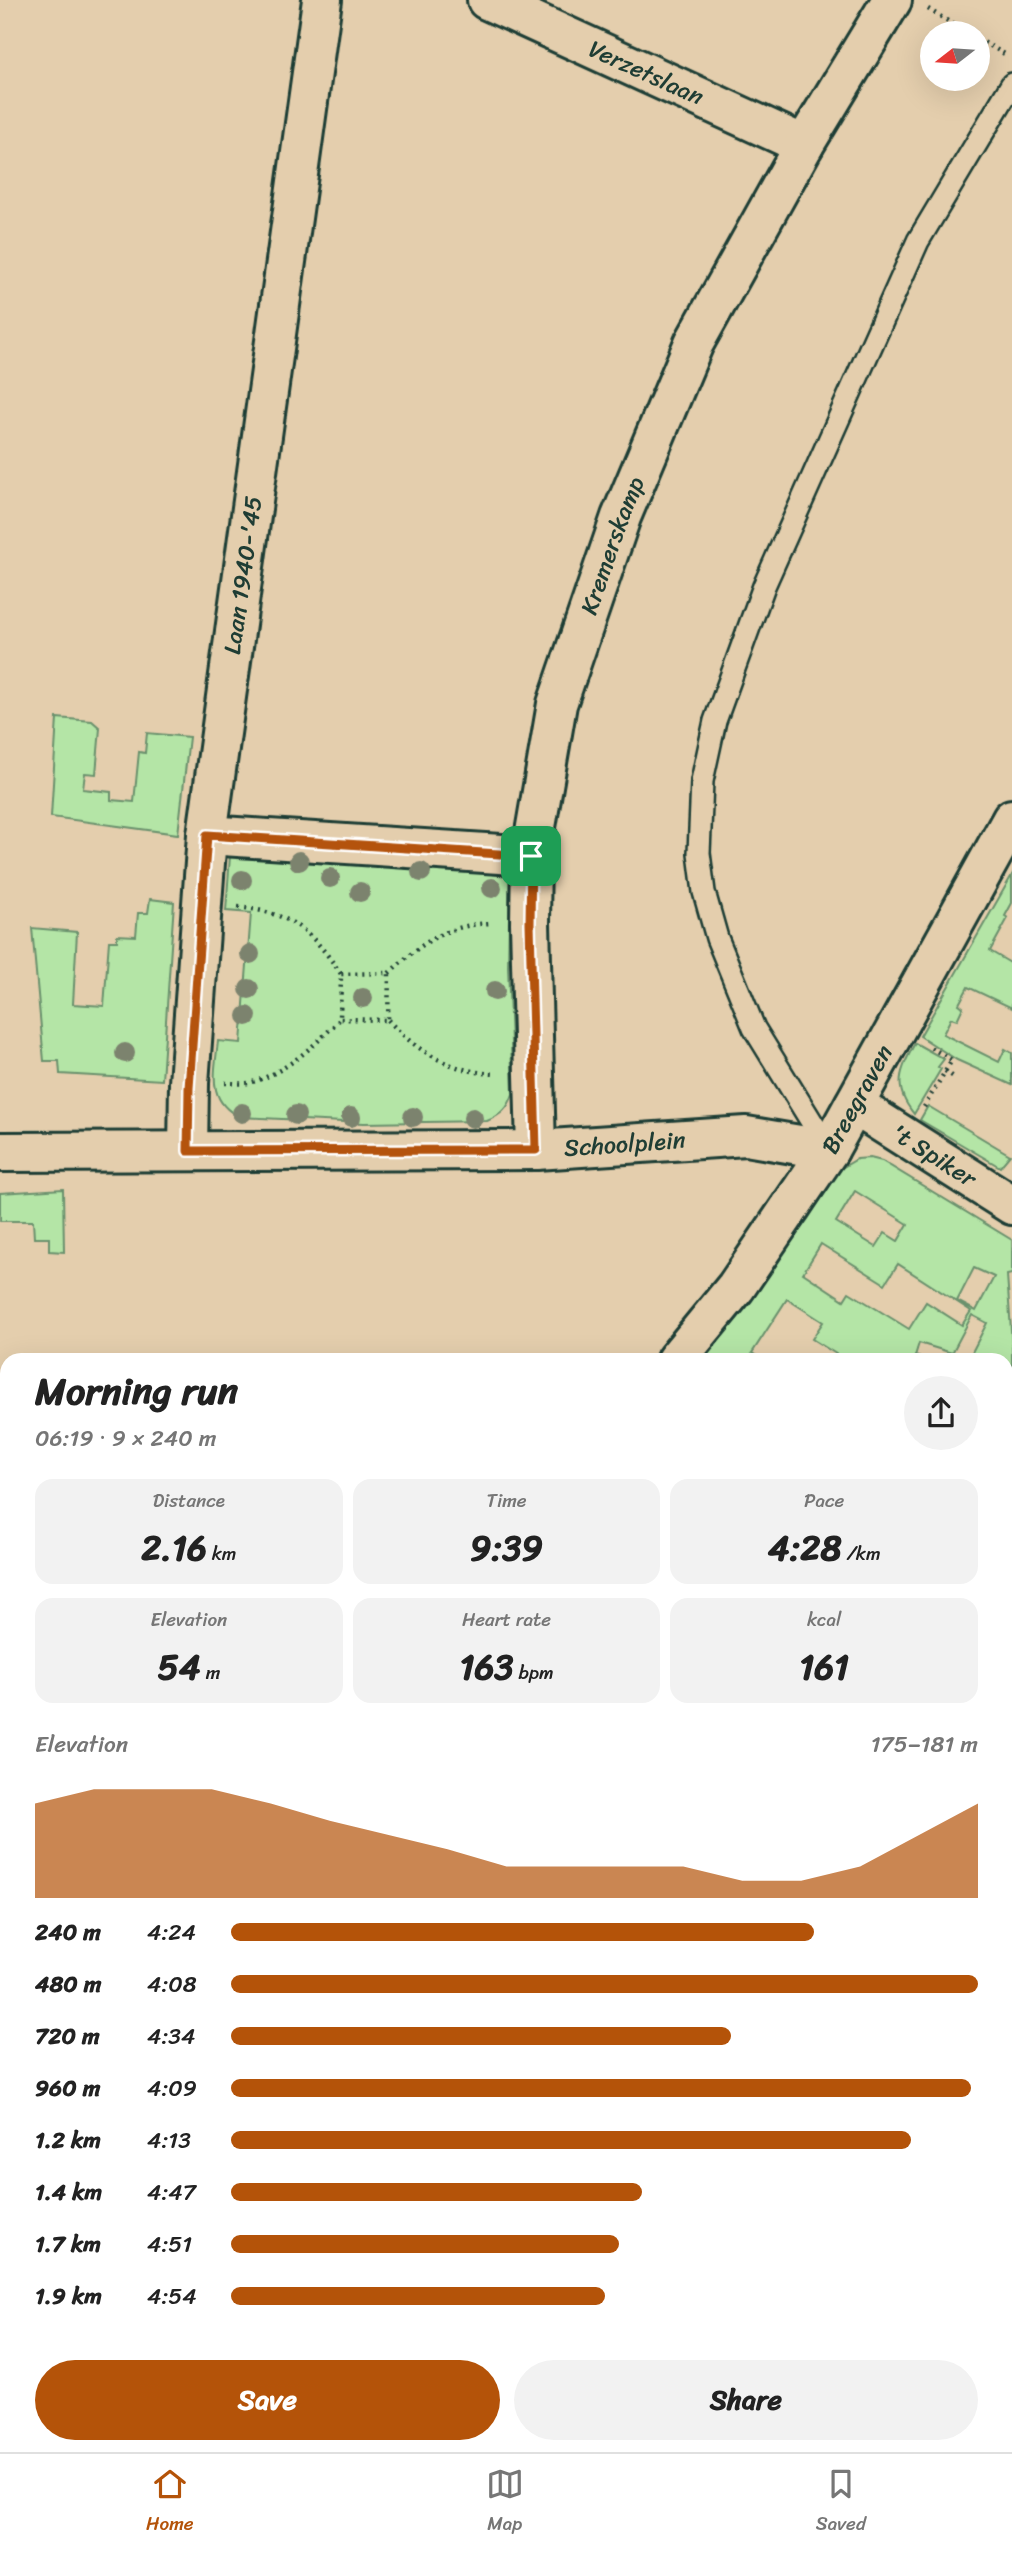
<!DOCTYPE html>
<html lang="en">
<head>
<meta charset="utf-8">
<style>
  body { margin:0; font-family:Sriracha,sans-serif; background:#f2f2f2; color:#222; height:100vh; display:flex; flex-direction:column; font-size:26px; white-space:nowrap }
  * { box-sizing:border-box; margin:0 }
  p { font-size:23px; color:#767676 }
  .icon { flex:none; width:38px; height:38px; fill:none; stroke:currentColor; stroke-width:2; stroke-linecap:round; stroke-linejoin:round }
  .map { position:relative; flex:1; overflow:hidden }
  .drawer { position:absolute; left:0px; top:1353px; width:1013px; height:1101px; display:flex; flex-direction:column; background:#fff; border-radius:21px 21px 0 0; box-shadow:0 7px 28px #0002 }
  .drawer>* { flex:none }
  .needle { width:46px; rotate:253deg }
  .controls { position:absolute; left:920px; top:21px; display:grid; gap:14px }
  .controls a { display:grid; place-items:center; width:70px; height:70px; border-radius:50%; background:#fff; box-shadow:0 7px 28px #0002; font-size:35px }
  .pin { position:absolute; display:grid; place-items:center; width:60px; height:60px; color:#fff; margin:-30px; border-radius:14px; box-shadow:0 4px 10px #0006 }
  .round { display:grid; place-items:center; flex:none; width:74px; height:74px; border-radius:37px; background:#f2f2f2 }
  .head { display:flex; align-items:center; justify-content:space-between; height:119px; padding:0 35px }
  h1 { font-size:38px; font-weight:800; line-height:52px }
  .stats { display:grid; grid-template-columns:repeat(3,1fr); gap:10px; height:119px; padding:7px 35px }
  .stats div { display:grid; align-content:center; border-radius:18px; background:#f2f2f2; text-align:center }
  .stats b { font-size:35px; font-weight:800 }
  .stats small { font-size:19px; font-weight:400 }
  .stats p { font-size:19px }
  .chart { height:196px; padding:14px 35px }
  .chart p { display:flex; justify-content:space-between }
  .chart svg { width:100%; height:126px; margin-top:7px; fill:#b45309; opacity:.7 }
  .cta { display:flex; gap:14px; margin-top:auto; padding:14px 35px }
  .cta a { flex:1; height:80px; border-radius:42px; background:#b45309; color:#fff; font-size:28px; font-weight:800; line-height:80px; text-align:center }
  .cta a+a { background:#f2f2f2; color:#222 }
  ul { padding:0 35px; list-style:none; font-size:23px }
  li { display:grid; grid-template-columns:112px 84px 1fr; align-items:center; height:52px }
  li i { height:18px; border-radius:9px; background:#b45309 }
  .menu { display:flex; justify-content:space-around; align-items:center; height:98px; border-top:2px solid #e0e0e0; background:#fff; font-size:19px; color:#767676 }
  .menu a { display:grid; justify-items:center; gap:4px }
  .menu .selected { color:#b45309 }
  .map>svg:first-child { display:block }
  .green { fill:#b4e5a6; stroke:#6a916d; stroke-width:2; fill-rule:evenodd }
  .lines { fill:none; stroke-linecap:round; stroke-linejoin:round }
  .lane-casing { stroke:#1f3d34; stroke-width:26 }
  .street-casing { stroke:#1f3d34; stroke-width:44 }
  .path { stroke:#1f3d34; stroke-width:4.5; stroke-dasharray:2 5; stroke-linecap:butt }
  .lane { stroke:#e4cead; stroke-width:21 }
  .street { stroke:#e4cead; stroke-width:38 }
  .tree { fill:#7c836e }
  .route-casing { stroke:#fff; stroke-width:14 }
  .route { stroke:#b45309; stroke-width:9 }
  .labels { text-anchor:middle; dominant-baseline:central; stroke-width:7; stroke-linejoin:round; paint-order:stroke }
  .street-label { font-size:24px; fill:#1f3d34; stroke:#e4cead }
</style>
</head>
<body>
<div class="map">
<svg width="1012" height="2452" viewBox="0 0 1012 2452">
  <rect width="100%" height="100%" fill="#e4cead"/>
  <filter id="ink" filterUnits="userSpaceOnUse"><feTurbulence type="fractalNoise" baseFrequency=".0143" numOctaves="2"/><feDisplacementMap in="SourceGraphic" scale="14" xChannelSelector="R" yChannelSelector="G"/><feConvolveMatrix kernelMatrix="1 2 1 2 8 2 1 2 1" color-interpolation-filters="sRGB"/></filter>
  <g filter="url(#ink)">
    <g class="green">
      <path d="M 57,718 L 92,721 L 100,728 L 96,774 L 85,773 L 83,789 L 111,792 L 111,800 L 134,802 L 139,752 L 145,753 L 147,733 L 189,737 L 178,834 L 51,817 Z"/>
      <path d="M 230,856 L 510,873 L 508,966 L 513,1094 C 508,1109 501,1115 487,1121 L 364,1123 L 240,1117 C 206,1101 215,1072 218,1041 L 241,1043 L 251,913 L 226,911 Z"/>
      <path d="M 1012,875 L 1012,903 L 1005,916 L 1008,918 L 990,951 L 1012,964 L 1012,1008 L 968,987 L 959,1004 L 963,1007 L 957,1020 L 951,1018 L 943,1034 L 999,1062 L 1005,1049 L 1012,1053 L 1012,1085 L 957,1060 L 920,1036 Z"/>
      <path d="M 150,899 L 174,902 L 162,1080 L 60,1074 L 59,1061 L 44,1061 L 32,928 L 77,932 L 73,1004 L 104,1006 L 109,941 L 117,941 L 117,935 L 136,936 L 138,913 L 148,913 Z"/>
      <path d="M 915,1043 L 944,1059 L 938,1067 L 941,1069 L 914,1114 C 892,1087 900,1071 915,1043 Z"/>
      <path d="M 928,1106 L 1010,1155 L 1000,1167 L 920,1120 Z"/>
      <path d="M 870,1158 L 882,1161 L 1012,1240 L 1012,1274 L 1007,1275 L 1012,1344 L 1012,1421 L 1007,1421 L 1006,1415 L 1006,1360 L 968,1360 L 987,1323 L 972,1315 L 952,1353 L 965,1360 L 950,1360 L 952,1353 L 919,1343 L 915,1356 L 927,1360 L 833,1360 L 836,1354 L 812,1339 L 823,1322 L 787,1299 L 752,1353 L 763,1360 L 700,1360 L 808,1219 L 840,1169 L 857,1159 ZM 855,1191 L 908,1224 L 898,1241 L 885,1233 L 876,1247 L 836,1222 ZM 821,1244 L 885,1284 L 898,1264 L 971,1311 L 962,1325 L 926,1302 L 909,1329 L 849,1292 L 844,1300 L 803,1273 ZM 974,1268 L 994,1277 L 976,1311 L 957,1301 Z"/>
      <path d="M 63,1189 L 64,1252 L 49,1251 L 49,1238 L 34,1238 L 33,1221 L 0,1221 L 0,1193 Z"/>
      <path d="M 1012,1916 L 1012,1970 L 1006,1970 L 1006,1917 Z"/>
      <path d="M 1012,1981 L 1012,2243 L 1006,2242 L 1006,1982 Z"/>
      <path d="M 1,2025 L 7,2025 L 7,2075 L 0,2075 Z"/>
      <path d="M 1012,2351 L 1012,2452 L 930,2452 L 929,2447 L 1006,2446 L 1006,2352 Z"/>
    </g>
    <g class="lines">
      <defs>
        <path id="lane" d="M 829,1150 L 754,1028 L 717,938 L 704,892 L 699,853 L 702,781 L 715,721 L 764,586 L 918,241 L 1012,84"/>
        <g id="street">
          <path id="s1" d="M 487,0 L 804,145"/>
          <path d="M 207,835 L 531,856"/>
          <path id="s2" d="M 854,1105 L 1012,1205"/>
          <path id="s3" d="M 536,1150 L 530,923 L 531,856 L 557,704 L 621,517 L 694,343 L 804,145 L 892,0"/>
          <path id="s4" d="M 188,1151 L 189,1083 L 207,835 L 322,0"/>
          <path id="s5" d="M 0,1152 L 536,1150 L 746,1136 L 829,1150"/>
          <path id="s6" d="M 676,1360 L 736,1287 L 829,1150 L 1012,819"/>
          <path d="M 0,1503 L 7,1503"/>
          <path d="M 1006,1584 L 1012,1583"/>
          <path d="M 0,1888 L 7,1886"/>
          <path d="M 0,2382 L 7,2381"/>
          <path d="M 643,2446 L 644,2452"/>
        </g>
      </defs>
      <use href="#lane" class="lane-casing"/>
      <use href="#street" class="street-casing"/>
      <g class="path">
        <path d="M 928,9 L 968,33"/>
        <path d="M 978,39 L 1008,56"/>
        <path d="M 238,907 C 291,913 311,930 341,974"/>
        <path d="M 389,973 C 423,942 445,925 492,923"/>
        <path d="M 388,1020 C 417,1052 452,1072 496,1074"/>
        <path d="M 945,1071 L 955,1078"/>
        <path d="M 225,1083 C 233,1083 241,1084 248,1083 C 282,1076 318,1043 340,1019 L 341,974 L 389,973 L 388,1020 L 340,1019"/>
        <path d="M 924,1107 L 952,1060 L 928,1046"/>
        <path d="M 1006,1458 L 1012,1512"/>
        <path d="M 1006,1812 L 1012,1812"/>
        <path d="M 1006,1976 L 1012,1975"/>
        <path d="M 1006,2247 L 1012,2250"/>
        <path d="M 1006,2297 L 1011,2297 L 1012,2304"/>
        <path d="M 1006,2345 L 1012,2344"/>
        <path d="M 923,2446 L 924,2452"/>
      </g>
      <use href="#lane" class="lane"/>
      <use href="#street" class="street"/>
    </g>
    <g class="tree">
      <circle cx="299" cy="861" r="10"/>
      <circle cx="421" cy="872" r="10"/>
      <circle cx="330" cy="878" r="10"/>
      <circle cx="242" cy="880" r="10"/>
      <circle cx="492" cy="888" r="10"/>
      <circle cx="360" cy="892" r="10"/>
      <circle cx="250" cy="954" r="10"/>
      <circle cx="249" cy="989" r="10"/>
      <circle cx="495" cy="991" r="10"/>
      <circle cx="363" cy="998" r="10"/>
      <circle cx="247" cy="1016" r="10"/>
      <circle cx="125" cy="1053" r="10"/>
      <circle cx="242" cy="1113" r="10"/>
      <circle cx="296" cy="1115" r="10"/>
      <circle cx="351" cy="1117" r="10"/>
      <circle cx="413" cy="1117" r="10"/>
      <circle cx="473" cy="1118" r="10"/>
    </g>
  </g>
  <g class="lines" filter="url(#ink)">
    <defs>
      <path id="route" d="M 207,835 L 531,856 L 530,923 L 536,1150 L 188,1151 L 189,1088 Z"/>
    </defs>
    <use href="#route" class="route-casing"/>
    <use href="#route" class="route"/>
  </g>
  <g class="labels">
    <g class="street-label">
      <text stroke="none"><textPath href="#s1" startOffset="175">Verzetslaan</textPath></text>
      <text stroke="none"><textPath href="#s3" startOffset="616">Kremerskamp</textPath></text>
      <text stroke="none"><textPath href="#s4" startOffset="579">Laan 1940-'45</textPath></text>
      <text stroke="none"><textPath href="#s6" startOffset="318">Breegraven</textPath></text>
      <text stroke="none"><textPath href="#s5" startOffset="625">Schoolplein</textPath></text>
      <text stroke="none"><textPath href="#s2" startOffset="94">'t Spiker</textPath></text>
    </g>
  </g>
</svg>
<div class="controls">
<a><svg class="needle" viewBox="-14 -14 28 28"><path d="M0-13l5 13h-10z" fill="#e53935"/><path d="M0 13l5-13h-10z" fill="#767676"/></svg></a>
</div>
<div class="pin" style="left:531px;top:856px;background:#1e9e55"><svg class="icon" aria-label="arrive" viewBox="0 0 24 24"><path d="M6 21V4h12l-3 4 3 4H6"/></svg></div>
<section class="drawer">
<div class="head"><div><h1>Morning run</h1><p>06:19 · 9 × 240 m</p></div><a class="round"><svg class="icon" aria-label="share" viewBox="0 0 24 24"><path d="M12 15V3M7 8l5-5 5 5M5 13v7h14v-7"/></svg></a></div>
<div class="stats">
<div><p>Distance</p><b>2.16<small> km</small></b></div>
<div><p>Time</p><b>9:39</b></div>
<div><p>Pace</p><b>4:28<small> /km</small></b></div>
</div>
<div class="stats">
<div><p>Elevation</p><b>54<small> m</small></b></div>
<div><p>Heart rate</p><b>163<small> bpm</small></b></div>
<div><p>kcal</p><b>161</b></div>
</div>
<div class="chart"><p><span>Elevation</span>175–181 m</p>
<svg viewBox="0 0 160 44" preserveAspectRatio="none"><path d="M0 44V11L10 6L20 6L30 6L40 11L50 17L60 22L70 27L80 33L90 33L100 33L110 33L120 38L130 38L140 33L150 22L160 11V44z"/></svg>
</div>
<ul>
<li><b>240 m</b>4:24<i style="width:78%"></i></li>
<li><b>480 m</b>4:08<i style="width:100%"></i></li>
<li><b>720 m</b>4:34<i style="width:67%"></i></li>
<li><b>960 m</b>4:09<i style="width:99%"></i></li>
<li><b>1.2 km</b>4:13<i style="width:91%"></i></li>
<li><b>1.4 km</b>4:47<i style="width:55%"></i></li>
<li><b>1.7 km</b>4:51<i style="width:52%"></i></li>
<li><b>1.9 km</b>4:54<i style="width:50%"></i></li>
</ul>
<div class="cta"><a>Save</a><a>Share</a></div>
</section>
</div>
<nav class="menu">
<a class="selected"><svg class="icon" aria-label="home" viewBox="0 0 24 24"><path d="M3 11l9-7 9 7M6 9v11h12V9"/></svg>Home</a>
<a><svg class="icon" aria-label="map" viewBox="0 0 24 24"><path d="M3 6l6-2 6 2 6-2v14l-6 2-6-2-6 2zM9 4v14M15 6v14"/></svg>Map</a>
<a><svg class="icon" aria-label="saved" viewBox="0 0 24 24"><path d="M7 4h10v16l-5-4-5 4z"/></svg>Saved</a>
</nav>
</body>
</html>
